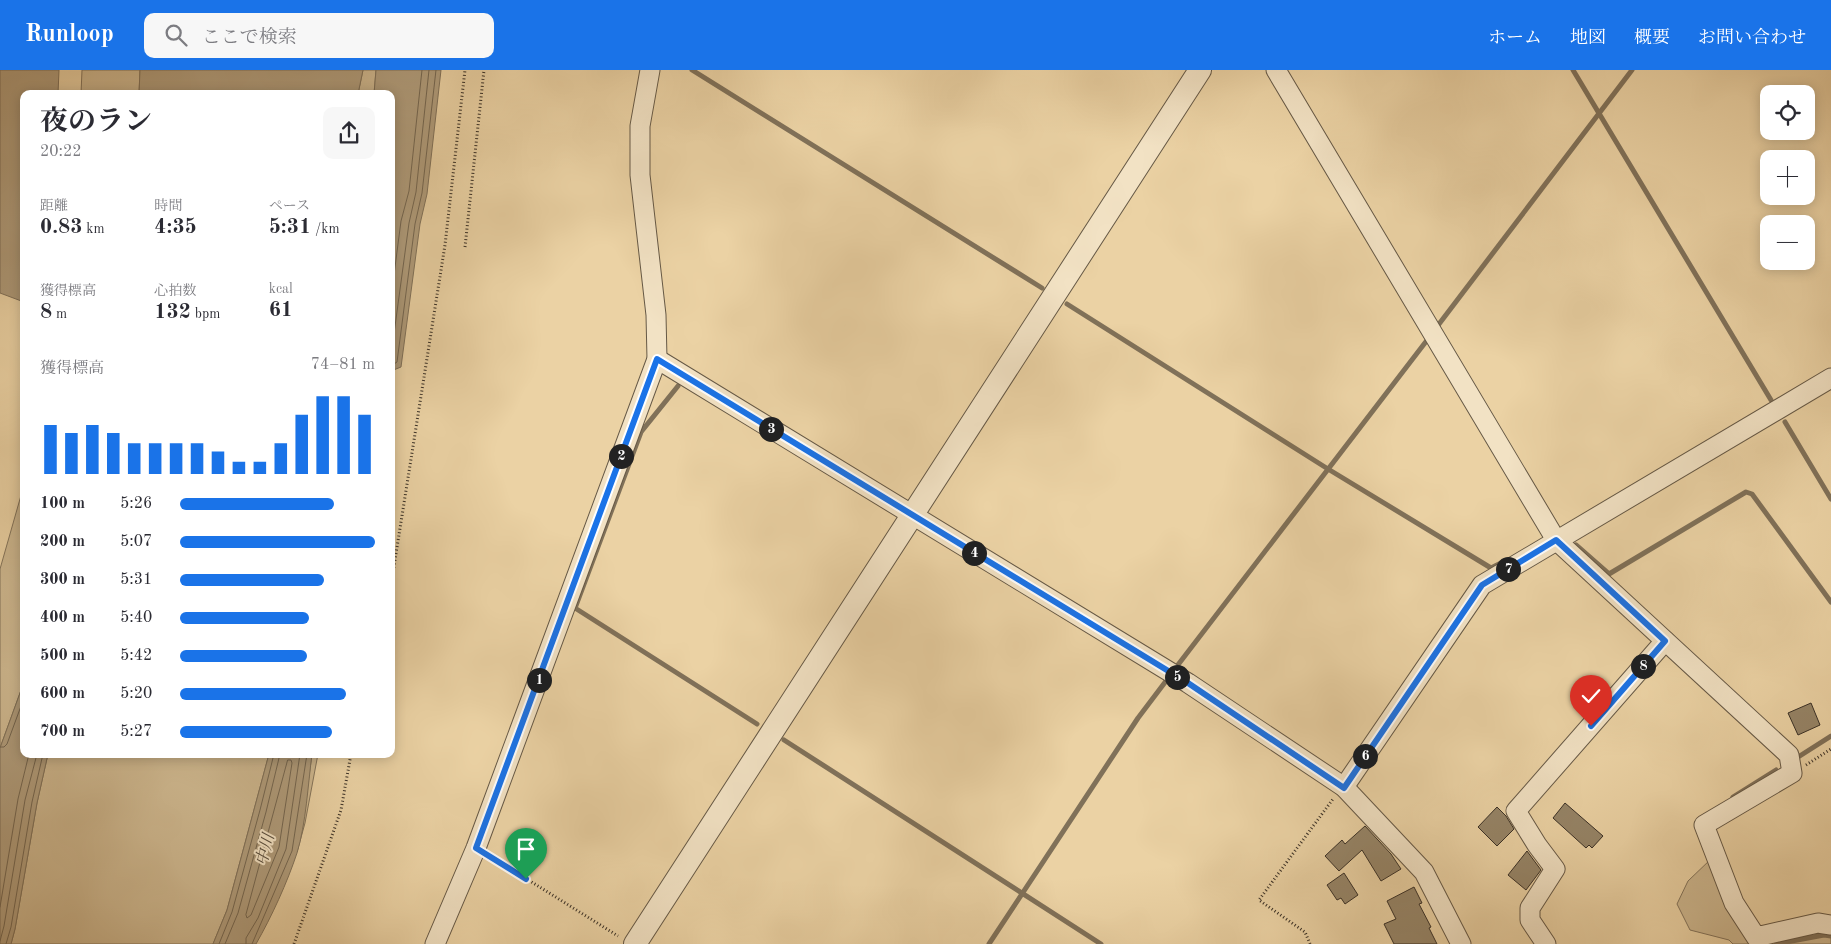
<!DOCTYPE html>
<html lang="ja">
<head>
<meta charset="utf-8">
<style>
  body { margin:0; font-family:"Old Standard TT","Noto Serif JP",serif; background:#f7f7f7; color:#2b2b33; height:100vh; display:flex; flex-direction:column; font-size:19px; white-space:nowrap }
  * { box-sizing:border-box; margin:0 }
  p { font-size:16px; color:#7c7c81 }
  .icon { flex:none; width:28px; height:28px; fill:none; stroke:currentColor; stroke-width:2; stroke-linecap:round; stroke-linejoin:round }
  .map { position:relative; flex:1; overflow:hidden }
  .details { position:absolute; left:20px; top:20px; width:375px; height:668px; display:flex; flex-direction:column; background:#fff; border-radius:10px; box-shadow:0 2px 12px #0003 }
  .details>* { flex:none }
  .buttons { position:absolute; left:1760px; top:15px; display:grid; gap:10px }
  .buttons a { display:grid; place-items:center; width:55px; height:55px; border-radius:10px; background:#fff; box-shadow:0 2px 12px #0003; font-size:25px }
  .pin { position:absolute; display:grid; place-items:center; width:42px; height:42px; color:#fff; margin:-51px -21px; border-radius:50% 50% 50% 0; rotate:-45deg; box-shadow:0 0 5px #0007 }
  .pin .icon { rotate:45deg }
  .km { position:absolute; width:25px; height:25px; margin:-12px; border-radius:50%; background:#222; color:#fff; font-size:14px; line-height:25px; text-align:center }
  .round { display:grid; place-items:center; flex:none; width:52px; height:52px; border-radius:10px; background:#f7f7f7 }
  .headline { display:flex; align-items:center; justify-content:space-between; height:85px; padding:0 20px }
  h1 { font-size:28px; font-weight:700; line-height:38px }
  .metrics { display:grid; grid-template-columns:repeat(3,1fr); gap:8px; height:85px; padding:5px 20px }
  .metrics div { display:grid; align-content:center }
  .metrics b { font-size:21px; font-weight:700 }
  .metrics small { font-size:14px; font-weight:400 }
  .metrics p { font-size:14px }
  .chart { height:140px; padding:10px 20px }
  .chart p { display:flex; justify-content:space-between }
  .chart svg { width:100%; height:90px; margin-top:5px; stroke:#1a73e8; stroke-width:6 }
  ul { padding:0 20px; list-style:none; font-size:16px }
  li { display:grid; grid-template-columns:80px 60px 1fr; align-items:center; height:38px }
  li i { height:12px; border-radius:6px; background:#1a73e8 }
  header { display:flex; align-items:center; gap:30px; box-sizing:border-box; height:70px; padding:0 25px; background:#1a73e8; color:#fff }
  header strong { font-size:24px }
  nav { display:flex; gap:28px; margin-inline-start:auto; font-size:18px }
  .search { width:350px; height:45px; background:#f7f7f7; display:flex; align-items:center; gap:12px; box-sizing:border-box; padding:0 18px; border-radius:10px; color:#7c7c81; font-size:19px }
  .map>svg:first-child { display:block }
  .green { fill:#cdb78f; stroke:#84745b }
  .water { fill:#af9b7a; stroke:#807159 }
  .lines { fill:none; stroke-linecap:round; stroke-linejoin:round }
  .shore { stroke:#746650; stroke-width:1 }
  .stream { stroke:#807159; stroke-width:5 }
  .building { fill:#968568; stroke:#3a3127 }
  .minor-casing { stroke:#665946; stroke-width:21 }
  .tertiary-casing { stroke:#665946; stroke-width:24 }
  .path { stroke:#3a3127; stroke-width:3; stroke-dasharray:1 2.5; stroke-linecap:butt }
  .minor { stroke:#f2e2c4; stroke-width:19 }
  .tertiary { stroke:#f2e2c4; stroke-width:22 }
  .route-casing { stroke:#fff; stroke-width:10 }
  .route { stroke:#1a73e8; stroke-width:6 }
  .labels { text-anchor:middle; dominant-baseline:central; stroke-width:4; stroke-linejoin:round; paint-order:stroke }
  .water-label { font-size:16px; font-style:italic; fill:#574c3c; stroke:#f2e2c4 }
</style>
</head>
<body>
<header>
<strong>Runloop</strong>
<div class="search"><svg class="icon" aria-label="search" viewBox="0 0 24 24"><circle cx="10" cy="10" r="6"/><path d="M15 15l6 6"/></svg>ここで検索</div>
<nav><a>ホーム</a><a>地図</a><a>概要</a><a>お問い合わせ</a></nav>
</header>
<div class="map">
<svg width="1831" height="874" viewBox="0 0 1831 874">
  <rect width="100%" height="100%" fill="#ebd2a4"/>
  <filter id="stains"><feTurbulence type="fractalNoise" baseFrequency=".004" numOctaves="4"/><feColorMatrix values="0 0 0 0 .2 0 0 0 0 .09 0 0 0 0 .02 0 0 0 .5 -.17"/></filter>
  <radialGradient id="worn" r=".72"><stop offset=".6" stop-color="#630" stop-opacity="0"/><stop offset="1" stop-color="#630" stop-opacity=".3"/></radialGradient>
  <g class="green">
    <path d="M 82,0 L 140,0 L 139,24 L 81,24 Z"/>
    <path d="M 363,0 L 376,0 L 374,24 L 358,24 Z"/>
    <path d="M 24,415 L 24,612 L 0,678 L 0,499 Z"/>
    <path d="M 48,684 L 269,684 L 227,840 L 213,874 L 11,874 L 15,859 L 37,733 Z"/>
    <path d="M 312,684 L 318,684 L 305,753 L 297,782 L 302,759 Z"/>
    <path d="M 1711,789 L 1755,874 L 1733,874 L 1729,870 L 1690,860 L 1677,834 L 1688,811 Z"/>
    <path d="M 1824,865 L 1831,866 L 1831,874 L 1776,874 Z"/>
  </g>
  <g class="water">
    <path d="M 0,0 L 59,0 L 58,24 L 24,24 L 24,232 L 0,223 Z"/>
    <path d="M 140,0 L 363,0 L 358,24 L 139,24 Z"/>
    <path d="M 376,0 L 441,0 L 427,124 L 420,154 L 401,297 L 391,301 L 391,24 L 374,24 Z"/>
    <path d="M 24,612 L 24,684 L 48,684 L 37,733 L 15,859 L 11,874 L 0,874 L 0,678 Z"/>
    <path d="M 269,684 L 312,684 C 308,714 306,754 297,783 C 287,813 272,846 256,874 L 213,874 L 227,840 Z"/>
  </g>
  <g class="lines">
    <g class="shore">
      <path d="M 391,228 L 401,151 L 409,121 L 422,0"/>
      <path d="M 391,286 L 409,153 L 416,122 L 429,0"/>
      <path d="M 391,296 L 397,292 L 415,154 L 422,123 L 436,0"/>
      <path d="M 0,677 L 4,677 L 7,674 L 24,628"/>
      <path d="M 288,690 L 291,690 L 292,693 L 279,777 L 251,845 L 247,848 L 246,845 Z"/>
      <path d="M 0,837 L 18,729 L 29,684"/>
      <path d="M 0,871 L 4,856 L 25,730 L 37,684"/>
      <path d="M 6,874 L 11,857 L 32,732 L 43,684"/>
      <path d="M 219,874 L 232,842 L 260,740 L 274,684"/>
      <path d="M 225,874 L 238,843 L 266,742 L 280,684"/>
      <path d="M 246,874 L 246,868 L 258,848 L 286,779 L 300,684"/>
      <path d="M 252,874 L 292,781 L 307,684"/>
    </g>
    <g class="stream">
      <path d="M 692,0 L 1042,218"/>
      <path d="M 1573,0 L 1771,330"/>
      <path d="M 1067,234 L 1328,399 L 1491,498 L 1505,491"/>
      <path d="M 1436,258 L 1632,0"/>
      <path d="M 678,316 L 641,362 L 575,538 L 757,654"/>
      <path d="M 1785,352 L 1831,429"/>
      <path d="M 1576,475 L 1609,504 L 1746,422 L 1752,424 L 1831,532"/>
      <path d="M 1174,600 L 1431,265"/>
      <path d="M 784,670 L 1101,874"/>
      <path d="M 1795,689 L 1831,666"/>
      <path d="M 1733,727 L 1776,700"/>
      <path d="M 989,874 L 1138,648 L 1169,607"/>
      <path d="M 1776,874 L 1824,865 L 1831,866"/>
    </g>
  </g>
  <g class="building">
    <path d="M 1811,633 L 1820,655 L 1798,665 L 1788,643 Z"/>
    <path d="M 1565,733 L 1603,766 L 1592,778 L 1589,775 L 1586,778 L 1553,748 Z"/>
    <path d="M 1497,737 L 1506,746 L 1514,759 L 1497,776 L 1478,757 Z"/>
    <path d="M 1365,756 L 1391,784 L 1401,799 L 1381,811 L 1362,780 L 1339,801 L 1325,786 L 1342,770 L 1345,774 Z"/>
    <path d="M 1527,781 L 1541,800 L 1526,820 L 1508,805 Z"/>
    <path d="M 1344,803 L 1358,825 L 1345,834 L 1341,828 L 1337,830 L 1327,815 Z"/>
    <path d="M 1414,817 L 1422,833 L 1419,834 L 1431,857 L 1429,858 L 1437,874 L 1394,874 L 1384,854 L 1396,849 L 1387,831 Z"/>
  </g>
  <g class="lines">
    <defs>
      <g id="minor">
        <path d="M 1276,0 L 1556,470 L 1789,685 L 1792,703 L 1704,755 L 1734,833 L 1756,867 L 1818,853 L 1831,855"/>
        <path d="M 657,289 L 1188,613 L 1344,717 L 1424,802 L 1461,874"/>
        <path d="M 1344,717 L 1482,515 L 1831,308"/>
        <path d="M 435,874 L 476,778 L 657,289 L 656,245 L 640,105 L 640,56 L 650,0"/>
        <path d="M 1546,874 L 1530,850 L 1530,838 L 1555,799 L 1537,775 L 1516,741 L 1665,571"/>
      </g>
      <path id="tertiary" d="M 635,874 L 1200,0"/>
    </defs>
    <use href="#minor" class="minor-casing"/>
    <use href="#tertiary" class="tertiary-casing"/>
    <g class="path">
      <path d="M 465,177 L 484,0"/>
      <path d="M 391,515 L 445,175 L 465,0"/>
      <path d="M 1806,695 L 1831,679"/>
      <path d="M 490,786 L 618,866"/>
      <path d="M 294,874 L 341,740 L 351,684"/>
      <path d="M 1310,874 L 1305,862 L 1259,830 L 1333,729"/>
    </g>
    <use href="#minor" class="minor"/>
    <use href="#tertiary" class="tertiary"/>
  </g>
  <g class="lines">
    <defs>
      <path id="route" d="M 526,809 L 476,778 L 657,289 L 1188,613 L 1344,718 L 1482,515 L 1556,470 L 1665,571 L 1591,656"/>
    </defs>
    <use href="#route" class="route-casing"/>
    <use href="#route" class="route"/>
  </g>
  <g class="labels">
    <g class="water-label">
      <text transform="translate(266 780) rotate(-76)">中川</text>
    </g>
  </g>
  <rect width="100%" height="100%" filter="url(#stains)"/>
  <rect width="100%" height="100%" fill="url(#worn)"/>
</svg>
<div class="buttons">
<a><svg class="icon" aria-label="locate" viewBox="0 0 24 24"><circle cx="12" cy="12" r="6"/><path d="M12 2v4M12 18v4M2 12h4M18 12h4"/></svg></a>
<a>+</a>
<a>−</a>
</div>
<div class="pin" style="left:526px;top:809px;background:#1e9e55"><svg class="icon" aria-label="arrive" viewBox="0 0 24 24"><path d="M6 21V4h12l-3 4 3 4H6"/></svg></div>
<div class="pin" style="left:1591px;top:656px;background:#d93025"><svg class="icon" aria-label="check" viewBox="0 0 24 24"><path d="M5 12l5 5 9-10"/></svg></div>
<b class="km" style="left:539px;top:610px">1</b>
<b class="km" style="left:621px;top:386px">2</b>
<b class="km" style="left:771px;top:359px">3</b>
<b class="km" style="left:974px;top:483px">4</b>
<b class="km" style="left:1177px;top:607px">5</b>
<b class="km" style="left:1365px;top:686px">6</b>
<b class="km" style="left:1508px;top:499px">7</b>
<b class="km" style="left:1643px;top:596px">8</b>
<section class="details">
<div class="headline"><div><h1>夜のラン</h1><p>20:22</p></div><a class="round"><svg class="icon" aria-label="share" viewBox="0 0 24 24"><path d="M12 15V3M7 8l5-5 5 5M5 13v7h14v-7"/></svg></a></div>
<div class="metrics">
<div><p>距離</p><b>0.83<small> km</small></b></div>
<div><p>時間</p><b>4:35</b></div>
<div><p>ペース</p><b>5:31<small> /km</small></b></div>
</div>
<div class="metrics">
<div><p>獲得標高</p><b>8<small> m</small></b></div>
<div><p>心拍数</p><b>132<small> bpm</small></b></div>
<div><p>kcal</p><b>61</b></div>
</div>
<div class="chart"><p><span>獲得標高</span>74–81 m</p>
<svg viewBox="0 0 160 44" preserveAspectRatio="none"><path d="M5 44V20M15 44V24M25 44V20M35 44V24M45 44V29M55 44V29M65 44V29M75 44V29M85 44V33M95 44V38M105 44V38M115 44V29M125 44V15M135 44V6M145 44V6M155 44V15"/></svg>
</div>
<ul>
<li><b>100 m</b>5:26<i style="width:79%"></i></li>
<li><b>200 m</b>5:07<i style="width:100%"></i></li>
<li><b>300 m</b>5:31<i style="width:74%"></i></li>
<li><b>400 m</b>5:40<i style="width:66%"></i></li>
<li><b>500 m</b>5:42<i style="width:65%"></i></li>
<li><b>600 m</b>5:20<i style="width:85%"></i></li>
<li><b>700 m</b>5:27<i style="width:78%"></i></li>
</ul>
</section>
</div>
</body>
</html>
